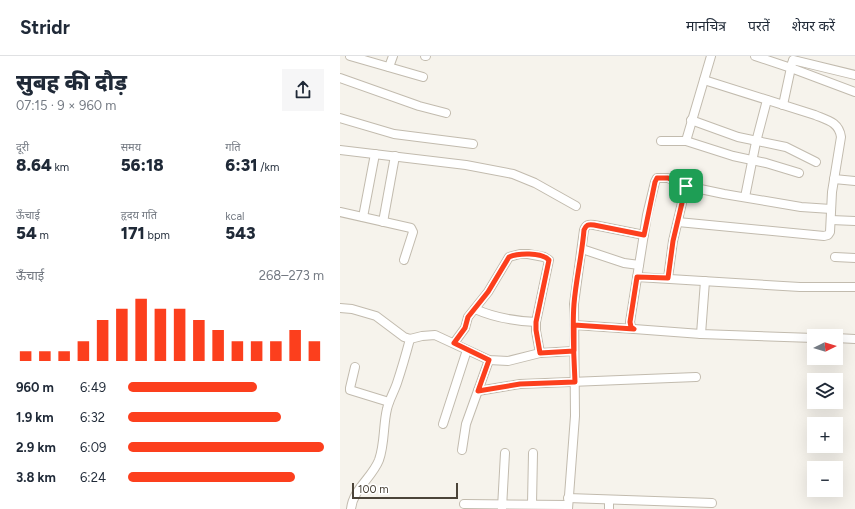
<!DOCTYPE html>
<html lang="hi">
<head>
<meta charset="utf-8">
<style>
  body { margin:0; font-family:Figtree,"Noto Sans Devanagari",sans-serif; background:#f6f6f7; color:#1f2937; height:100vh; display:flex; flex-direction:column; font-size:15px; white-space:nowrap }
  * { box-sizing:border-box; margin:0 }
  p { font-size:13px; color:#747a83 }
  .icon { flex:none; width:22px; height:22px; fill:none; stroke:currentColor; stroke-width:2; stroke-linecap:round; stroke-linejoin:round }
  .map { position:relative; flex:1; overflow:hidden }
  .sheet { display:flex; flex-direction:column; background:#fff; width:340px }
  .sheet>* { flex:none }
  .needle { width:26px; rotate:85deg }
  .buttons { position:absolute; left:467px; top:273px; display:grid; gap:8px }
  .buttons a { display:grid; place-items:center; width:36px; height:36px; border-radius:0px; background:#fff; box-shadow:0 4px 16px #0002; font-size:20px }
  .scale { position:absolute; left:12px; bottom:10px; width:106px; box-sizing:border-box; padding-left:4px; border:2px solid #4b4439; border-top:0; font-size:11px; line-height:14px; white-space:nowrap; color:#4b4439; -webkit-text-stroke:3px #fff; paint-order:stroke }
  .pin { position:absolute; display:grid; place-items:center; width:34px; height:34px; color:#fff; margin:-17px; border-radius:8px; box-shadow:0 2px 6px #0006 }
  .round { display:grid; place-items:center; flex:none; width:42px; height:42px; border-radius:0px; background:#f6f6f7 }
  .head { display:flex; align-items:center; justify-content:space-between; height:68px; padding:0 16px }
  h1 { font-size:22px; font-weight:800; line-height:30px }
  .stats { display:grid; grid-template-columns:repeat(3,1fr); gap:6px; height:68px; padding:4px 16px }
  .stats div { display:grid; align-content:center }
  .stats b { font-size:17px; font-weight:800 }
  .stats small { font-size:11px; font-weight:400 }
  .stats p { font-size:11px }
  .chart { height:112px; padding:8px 16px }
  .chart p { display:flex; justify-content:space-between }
  .chart svg { width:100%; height:72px; margin-top:4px; stroke:#fc3f1d; stroke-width:6 }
  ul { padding:0 16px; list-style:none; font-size:13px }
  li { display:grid; grid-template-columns:64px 48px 1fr; align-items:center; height:30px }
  li i { height:10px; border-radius:5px; background:#fc3f1d }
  header { display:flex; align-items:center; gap:24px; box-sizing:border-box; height:56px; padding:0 20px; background:#fff; border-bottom:1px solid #e0e1e3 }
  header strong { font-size:19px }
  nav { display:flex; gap:22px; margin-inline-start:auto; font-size:14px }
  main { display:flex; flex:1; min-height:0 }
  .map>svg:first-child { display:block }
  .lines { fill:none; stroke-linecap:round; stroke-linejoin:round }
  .street-casing { stroke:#c2bbae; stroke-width:10 }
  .street { stroke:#fff; stroke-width:8 }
  .route-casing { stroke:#fff; stroke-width:8 }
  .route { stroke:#fc3f1d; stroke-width:5 }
</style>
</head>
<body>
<header>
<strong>Stridr</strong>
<nav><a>मानचित्र</a><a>परतें</a><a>शेयर करें</a></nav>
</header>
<main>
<section class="sheet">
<div class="head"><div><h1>सुबह की दौड़</h1><p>07:15 · 9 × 960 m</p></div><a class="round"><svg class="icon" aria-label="share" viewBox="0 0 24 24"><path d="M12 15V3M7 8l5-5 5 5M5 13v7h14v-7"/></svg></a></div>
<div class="stats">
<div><p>दूरी</p><b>8.64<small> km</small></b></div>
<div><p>समय</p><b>56:18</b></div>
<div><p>गति</p><b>6:31<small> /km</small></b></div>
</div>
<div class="stats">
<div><p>ऊँचाई</p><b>54<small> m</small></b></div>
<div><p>हृदय गति</p><b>171<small> bpm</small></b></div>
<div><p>kcal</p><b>543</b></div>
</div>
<div class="chart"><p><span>ऊँचाई</span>268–273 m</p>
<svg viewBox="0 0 160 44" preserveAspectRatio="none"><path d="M5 44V38M15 44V38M25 44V38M35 44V32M45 44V19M55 44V12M65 44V6M75 44V12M85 44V12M95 44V19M105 44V25M115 44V32M125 44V32M135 44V32M145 44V25M155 44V32"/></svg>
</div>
<ul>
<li><b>960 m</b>6:49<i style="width:66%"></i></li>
<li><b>1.9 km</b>6:32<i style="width:78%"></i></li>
<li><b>2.9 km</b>6:09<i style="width:100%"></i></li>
<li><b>3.8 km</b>6:24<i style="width:85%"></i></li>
</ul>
</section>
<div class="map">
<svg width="515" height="453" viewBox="0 0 515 453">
  <rect width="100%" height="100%" fill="#f6f3ec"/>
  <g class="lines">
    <defs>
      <g id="street">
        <path d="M 10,0 L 83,21"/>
        <path d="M 85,0 L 86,0"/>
        <path d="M 415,0 L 451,12 L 515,36"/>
        <path d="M 453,4 L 515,19"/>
        <path d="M 49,11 L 53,0"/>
        <path d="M 0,22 L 79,50 L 106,57"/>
        <path d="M 443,49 L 452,7"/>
        <path d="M 0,62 L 54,78 L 133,88"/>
        <path d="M 351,64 L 398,81 L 446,91 L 476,106"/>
        <path d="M 321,85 L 346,85 L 393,100 L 426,107 L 459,117"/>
        <path d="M 346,85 L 371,0"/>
        <path d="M 0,94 L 126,109 L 173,118 L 195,127 L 236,150"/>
        <path d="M 494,123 L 515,125"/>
        <path d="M 405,141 L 416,86 L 427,44"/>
        <path d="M 0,156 L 71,172 L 73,176 L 64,204"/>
        <path d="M 23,161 L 35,98"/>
        <path d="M 491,164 L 515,165"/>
        <path d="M 43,166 L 55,100"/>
        <path d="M 338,166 L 484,180 L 488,179 L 490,176 L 492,136 L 501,81 C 499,66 487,64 475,59 L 364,24"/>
        <path d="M 242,193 L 284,207 L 299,209"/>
        <path d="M 495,201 L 515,202"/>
        <path d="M 297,221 L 460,231 L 515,231"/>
        <path d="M 328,222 L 333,185 L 346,130"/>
        <path d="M 0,252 L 12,253 L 36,260 L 64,281 L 70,283 L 82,280 L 95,279 L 149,304 L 168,305 L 200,297 L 233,295"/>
        <path d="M 135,253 C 155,262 174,265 196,266"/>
        <path d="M 234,269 L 294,273"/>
        <path d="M 361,278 L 365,225"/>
        <path d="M 474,282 L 361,278 L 294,273 L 291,271 L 290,266 L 307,159 L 315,126 L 317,122 L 328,122 L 346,130 L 384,138 L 461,151 L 491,153"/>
        <path d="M 496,282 L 515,283"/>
        <path d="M 114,287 L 125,272 L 128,261 L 148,236 L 169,201 L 180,198 L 188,198 L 204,201 L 209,204 L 196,266 L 196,275 L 200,297"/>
        <path d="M 15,311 L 10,332 L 10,334 L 49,346"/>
        <path d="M 138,335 L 180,328 L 356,321"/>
        <path d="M 103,368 L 127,294"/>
        <path d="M 122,394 L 126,368 L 149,304"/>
        <path d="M 228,442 L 372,447"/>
        <path d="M 124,448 L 228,449"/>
        <path d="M 192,448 L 193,397"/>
        <path d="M 162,452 L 165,397"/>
        <path d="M 11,453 C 13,433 32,422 39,404 C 45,387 43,369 47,353 C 49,344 54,336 57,327 C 62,312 66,298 70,283"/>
        <path d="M 228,453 L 235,360 L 234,248 L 244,174 C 246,169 248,168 254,169 L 304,179"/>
        <path d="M 269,453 L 269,444"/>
      </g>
    </defs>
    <use href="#street" class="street-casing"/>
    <use href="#street" class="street"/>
  </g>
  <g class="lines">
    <defs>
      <path id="route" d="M 346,130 L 333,185 L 328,222 L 297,221 L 290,266 L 291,271 L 294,273 L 234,269 L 234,295 L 200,297 L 196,274 L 196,266 L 209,204 C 201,196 178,197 169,201 L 148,236 L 128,261 L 125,272 L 114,287 L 149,304 L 138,335 L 180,328 L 235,326 C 234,300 232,274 234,248 C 236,223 242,199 244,174 C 246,169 248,168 254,169 L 304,179 L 315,126 L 317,122 L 328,122 L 346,130"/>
    </defs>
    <use href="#route" class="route-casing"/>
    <use href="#route" class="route"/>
  </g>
</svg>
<div class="buttons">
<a><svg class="needle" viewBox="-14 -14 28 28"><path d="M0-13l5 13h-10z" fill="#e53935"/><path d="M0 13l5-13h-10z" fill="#747a83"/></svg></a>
<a><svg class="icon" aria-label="layers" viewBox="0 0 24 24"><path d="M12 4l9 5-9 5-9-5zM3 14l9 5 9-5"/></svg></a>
<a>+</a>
<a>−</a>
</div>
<div class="scale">100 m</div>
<div class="pin" style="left:346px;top:130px;background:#1e9e55"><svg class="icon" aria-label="arrive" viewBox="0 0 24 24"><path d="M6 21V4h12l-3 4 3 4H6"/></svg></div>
</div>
</main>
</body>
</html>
